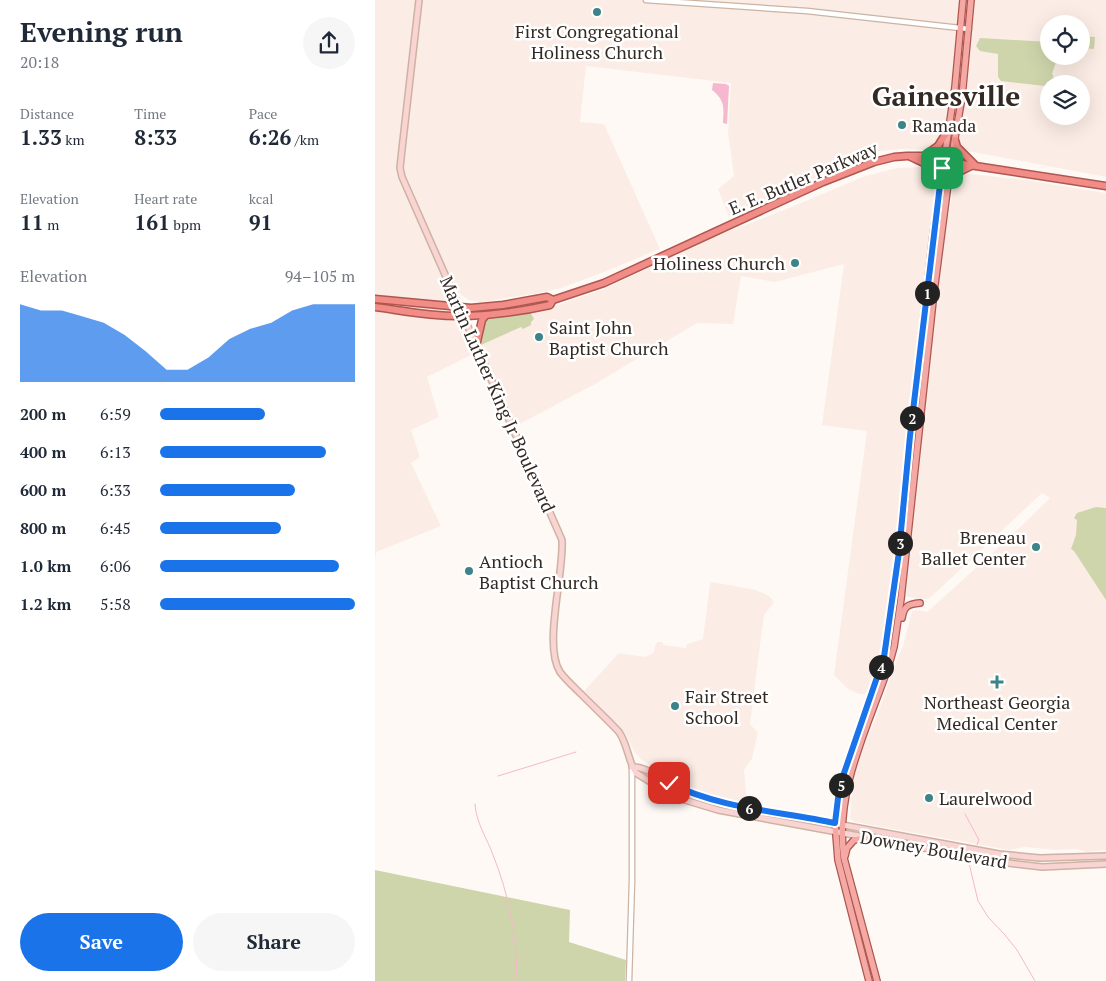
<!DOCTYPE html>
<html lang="en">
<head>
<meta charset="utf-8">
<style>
  body { margin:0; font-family:"PT Serif",serif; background:#f6f6f7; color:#1f2937; height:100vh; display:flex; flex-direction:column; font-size:19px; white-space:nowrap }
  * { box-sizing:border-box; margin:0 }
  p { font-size:16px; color:#747a83 }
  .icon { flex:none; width:28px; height:28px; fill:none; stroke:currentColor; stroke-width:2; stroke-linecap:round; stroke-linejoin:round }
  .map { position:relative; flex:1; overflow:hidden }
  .details { display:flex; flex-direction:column; background:#fff; width:375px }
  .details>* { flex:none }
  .tools { position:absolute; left:665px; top:15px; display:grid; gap:10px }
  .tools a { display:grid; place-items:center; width:50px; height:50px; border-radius:50%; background:#fff; box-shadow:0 5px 20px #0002; font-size:25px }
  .pin { position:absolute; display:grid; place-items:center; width:42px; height:42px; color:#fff; margin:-21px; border-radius:10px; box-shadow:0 2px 8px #0006 }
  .km { position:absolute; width:25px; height:25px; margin:-12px; border-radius:50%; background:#222; color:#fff; font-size:14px; line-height:25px; text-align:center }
  .round { display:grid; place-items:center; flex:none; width:52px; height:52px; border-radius:26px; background:#f6f6f7 }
  .summary { display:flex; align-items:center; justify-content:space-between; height:85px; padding:0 20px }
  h1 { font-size:28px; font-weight:700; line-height:38px }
  .figures { display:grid; grid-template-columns:repeat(3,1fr); gap:8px; height:85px; padding:5px 20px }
  .figures div { display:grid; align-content:center }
  .figures b { font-size:21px; font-weight:700 }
  .figures small { font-size:14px; font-weight:400 }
  .figures p { font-size:14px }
  .chart { height:140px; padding:10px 20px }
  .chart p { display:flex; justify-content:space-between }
  .chart svg { width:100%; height:90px; margin-top:5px; fill:#1a73e8; opacity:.7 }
  .primary-button { display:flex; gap:10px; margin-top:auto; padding:10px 20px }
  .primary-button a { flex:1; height:58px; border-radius:30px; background:#1a73e8; color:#fff; font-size:20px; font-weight:700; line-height:58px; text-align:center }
  .primary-button a+a { background:#f6f6f7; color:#1f2937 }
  ul { padding:0 20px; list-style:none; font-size:16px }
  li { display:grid; grid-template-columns:80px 60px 1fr; align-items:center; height:38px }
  li i { height:12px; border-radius:6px; background:#1a73e8 }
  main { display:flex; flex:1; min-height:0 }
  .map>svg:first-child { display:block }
  .built { fill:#fbede5; fill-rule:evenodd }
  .green { fill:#cfd5ab }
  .water { fill:#f5b8ce }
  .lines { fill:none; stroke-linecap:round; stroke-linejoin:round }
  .stream { stroke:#f5b8ce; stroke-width:1 }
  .tertiary-casing { stroke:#ccb3a3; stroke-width:7 }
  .secondary-casing { stroke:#ccb3a3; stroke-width:8 }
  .primary-casing { stroke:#ae5750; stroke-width:8 }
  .trunk-casing { stroke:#ae5750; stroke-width:9 }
  .tertiary { stroke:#fff; stroke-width:4.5 }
  .secondary { stroke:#fad4d2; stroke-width:5 }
  .primary { stroke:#f5a9a4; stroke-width:5.5 }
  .trunk { stroke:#f28c86; stroke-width:6 }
  .route-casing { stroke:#fff; stroke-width:10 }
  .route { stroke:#1a73e8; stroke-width:6 }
  .poi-dot { fill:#3b8489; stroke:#fff; stroke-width:2 }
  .labels { text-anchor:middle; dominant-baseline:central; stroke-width:5; stroke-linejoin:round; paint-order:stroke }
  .poi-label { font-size:18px; fill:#342a24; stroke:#fff; text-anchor:start }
  .street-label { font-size:18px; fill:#342a24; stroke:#fff }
  .town-label { font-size:28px; font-weight:bold; fill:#342a24; stroke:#fff }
</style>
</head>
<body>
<main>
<section class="details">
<div class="summary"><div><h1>Evening run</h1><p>20:18</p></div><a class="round"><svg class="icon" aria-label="share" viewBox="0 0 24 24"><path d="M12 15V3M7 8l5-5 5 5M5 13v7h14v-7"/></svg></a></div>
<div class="figures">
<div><p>Distance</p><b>1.33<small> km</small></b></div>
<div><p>Time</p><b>8:33</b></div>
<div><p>Pace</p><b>6:26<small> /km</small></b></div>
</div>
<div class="figures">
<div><p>Elevation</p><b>11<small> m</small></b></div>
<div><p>Heart rate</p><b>161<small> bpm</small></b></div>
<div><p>kcal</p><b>91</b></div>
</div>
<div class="chart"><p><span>Elevation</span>94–105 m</p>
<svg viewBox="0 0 160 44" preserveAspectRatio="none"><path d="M0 44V6L10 9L20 9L30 12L40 15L50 21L60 29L70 38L80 38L90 32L100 23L110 18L120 15L130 9L140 6L150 6L160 6V44z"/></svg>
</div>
<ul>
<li><b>200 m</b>6:59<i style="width:54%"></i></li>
<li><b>400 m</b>6:13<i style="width:85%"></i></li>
<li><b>600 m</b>6:33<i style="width:69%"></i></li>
<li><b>800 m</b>6:45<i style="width:62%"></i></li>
<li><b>1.0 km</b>6:06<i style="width:92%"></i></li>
<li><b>1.2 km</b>5:58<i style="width:100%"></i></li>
</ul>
<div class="primary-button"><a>Save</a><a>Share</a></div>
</section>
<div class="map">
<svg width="731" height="981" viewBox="0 0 731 981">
  <rect width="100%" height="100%" fill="#fef9f5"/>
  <g class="built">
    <path d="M 0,0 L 731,0 L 731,177 L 561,145 L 551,150 L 527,149 L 505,151 L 489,156 L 354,217 L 343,189 L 359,176 L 353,132 L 356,83 L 211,66 L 205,122 L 229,124 L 285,249 L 229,272 L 186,288 L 164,293 L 106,302 L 94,300 L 81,291 L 101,344 L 111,320 L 162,312 L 227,290 L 337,238 L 414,208 L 488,177 L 522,168 L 549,167 L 556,168 L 562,176 L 548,281 L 515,592 L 503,666 L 492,692 L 489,694 L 484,694 L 473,689 L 459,675 L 492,431 L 447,425 L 469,264 L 400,282 L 366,276 L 358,324 L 322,323 L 220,384 L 139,427 L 104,351 L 52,377 L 64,417 L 36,430 L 45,457 L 36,463 L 66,526 L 1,552 L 0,562 ZM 674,24 L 706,24 L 706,56 L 674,56 ZM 674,84 L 706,84 L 706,116 L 674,116 Z"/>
    <path d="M 586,173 L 650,180 L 731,193 L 731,850 L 711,852 L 702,849 L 681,850 L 650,847 L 634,850 L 480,822 L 476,820 L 475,817 L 479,777 L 484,759 L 508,700 L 520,664 L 528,646 L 537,611 L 543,610 L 552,612 L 561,604 L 633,539 L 675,498 L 667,493 L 558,595 L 553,599 L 543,599 L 531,596 L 565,260 L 580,180 Z"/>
    <path d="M 337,582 L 381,590 L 394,596 L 399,602 L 389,615 L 385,645 L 375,724 L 383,733 L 377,759 L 369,770 L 372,802 L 351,800 L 305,784 L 267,760 L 260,753 L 250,733 L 209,691 L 244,653 L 271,657 L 278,653 L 282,642 L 288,642 L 288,645 L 311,648 L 312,644 L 328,639 L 335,584 Z"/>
  </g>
  <g class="green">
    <path d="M 706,36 L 720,37 L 719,49 L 706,48 Z"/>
    <path d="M 605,38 L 674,42 L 674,56 L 694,56 L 693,65 L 692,65 L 692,63 L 681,62 L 677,74 L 678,75 L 679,82 L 692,84 L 674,84 L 674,99 L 669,99 L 670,86 L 626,81 L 623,77 L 623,54 L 605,51 L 601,46 Z"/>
    <path d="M 155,312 L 159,319 L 156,322 L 156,325 L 148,329 L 146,327 L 106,345 L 105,344 L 108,324 L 112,318 Z"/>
    <path d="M 721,507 L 731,508 L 731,600 L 699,551 L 696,549 L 701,535 L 702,520 L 699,518 L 702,513 Z"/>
    <path d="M 0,870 L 195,910 L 194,942 L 251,960 L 250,981 L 0,981 Z"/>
  </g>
  <path class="water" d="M 338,83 L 351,84 L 354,86 L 352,124 L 348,123 C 349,108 350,100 337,90 Z"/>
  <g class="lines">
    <g class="stream">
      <path d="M 123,776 L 201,752"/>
      <path d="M 100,804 C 101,823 112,838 118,855 C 134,894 142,938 142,981"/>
      <path d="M 590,814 L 604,840 L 602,845"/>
      <path d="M 594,863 L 603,901 L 613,917 L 630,935 L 642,950 L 660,981"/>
    </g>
    <defs>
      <g id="tertiary">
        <path d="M 271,0 L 432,11 L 594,29"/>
        <path d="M 254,981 L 257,881 L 257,767"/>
      </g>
      <g id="secondary">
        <path d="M 44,0 L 27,149 L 25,168 L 27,177 L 187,540 C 189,575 168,645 185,672 C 191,680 199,687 206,694 C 219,707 232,719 244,732 C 253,745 253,761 261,773 L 300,797 L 343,810 L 625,862 L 667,867 L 731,864"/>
        <path d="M 257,767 C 272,766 289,781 303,788 C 317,794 330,799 344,802 L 624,854 L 665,858 L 731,856"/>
      </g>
      <g id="primary">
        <path d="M 527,618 C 529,606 533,604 545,603"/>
        <path d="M 470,856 L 472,848 L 479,840 L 492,838"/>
        <path d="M 494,981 L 463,860 L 460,823 L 468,776 L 509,657 L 524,552 L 535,435 L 558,235 L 580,87 L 588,0"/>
        <path d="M 502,981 L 469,858 C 459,791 493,727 514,665 L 519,647 L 526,599 L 559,292 L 576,161 L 587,97 L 596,0"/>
      </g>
      <g id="trunk">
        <path d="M 580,140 L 582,147 L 599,164"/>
        <path d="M 549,156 L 563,146 L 573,130"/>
        <path d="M 536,157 C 548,163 562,166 565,182"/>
        <path d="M 573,185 L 582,173 L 596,166"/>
        <path d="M 0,299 L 96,308 L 128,305 L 172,297 L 178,300"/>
        <path d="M 0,307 C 30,311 61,317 92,316 C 120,315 148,311 175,305 L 178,300 L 229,283 L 448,182 L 499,162 L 519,157 L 532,156 L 549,156 L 568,161 L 731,186"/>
        <path d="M 101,346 L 107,320 L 111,315"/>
      </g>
    </defs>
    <use href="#tertiary" class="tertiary-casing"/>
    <use href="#secondary" class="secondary-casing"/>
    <use href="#primary" class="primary-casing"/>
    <use href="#trunk" class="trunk-casing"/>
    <use href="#tertiary" class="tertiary"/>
    <use href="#secondary" class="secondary"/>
    <use href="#primary" class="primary"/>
    <use href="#trunk" class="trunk"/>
  </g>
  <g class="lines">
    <defs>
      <path id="route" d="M 294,783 C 346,809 404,811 460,823 L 464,790 L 468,776 L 509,657 L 524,552 L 535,436 L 567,168"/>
    </defs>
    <use href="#route" class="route-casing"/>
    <use href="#route" class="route"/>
  </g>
  <g class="poi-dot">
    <circle cx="222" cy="12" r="5"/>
    <circle cx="527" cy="125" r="5"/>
    <circle cx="420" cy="263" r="5"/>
    <circle cx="164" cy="337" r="5"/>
    <circle cx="661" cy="547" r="5"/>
    <circle cx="94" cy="571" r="5"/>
    <path d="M619.5 674.5h5v5h5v5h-5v5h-5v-5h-5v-5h5z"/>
    <circle cx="300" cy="706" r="5"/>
    <circle cx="554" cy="798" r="5"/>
  </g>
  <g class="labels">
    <g class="poi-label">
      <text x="222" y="31" text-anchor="middle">First Congregational<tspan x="222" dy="21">Holiness Church</tspan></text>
      <text x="537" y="125">Ramada</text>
      <text x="410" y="263" text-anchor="end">Holiness Church</text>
      <text x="174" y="327">Saint John<tspan x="174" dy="21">Baptist Church</tspan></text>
      <text x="651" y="537" text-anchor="end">Breneau<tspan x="651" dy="21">Ballet Center</tspan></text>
      <text x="104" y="561">Antioch<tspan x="104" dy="21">Baptist Church</tspan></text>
      <text x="310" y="696">Fair Street<tspan x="310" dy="21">School</tspan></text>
      <text x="622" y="702" text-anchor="middle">Northeast Georgia<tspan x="622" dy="21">Medical Center</tspan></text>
      <text x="564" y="798">Laurelwood</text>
    </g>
    <g class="street-label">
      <text transform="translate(428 178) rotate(-23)">E. E. Butler Parkway</text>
      <text transform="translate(123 394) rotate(66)">Martin Luther King Jr Boulevard</text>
      <text transform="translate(559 849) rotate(10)">Downey Boulevard</text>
    </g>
    <g class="town-label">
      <text x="571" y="95">Gainesville</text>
    </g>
  </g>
</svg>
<div class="tools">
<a><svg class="icon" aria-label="locate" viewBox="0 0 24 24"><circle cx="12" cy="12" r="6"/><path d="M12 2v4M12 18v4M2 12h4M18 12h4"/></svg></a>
<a><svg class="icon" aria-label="layers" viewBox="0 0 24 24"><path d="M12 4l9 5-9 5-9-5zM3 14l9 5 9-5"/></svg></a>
</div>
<div class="pin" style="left:567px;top:168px;background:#1e9e55"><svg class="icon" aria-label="arrive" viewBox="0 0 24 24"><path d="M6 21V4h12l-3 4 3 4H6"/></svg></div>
<div class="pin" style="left:294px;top:783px;background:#d93025"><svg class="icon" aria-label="check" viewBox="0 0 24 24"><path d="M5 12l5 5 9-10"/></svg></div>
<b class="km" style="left:552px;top:293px">1</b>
<b class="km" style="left:537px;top:418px">2</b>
<b class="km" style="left:525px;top:543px">3</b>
<b class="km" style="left:506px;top:667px">4</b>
<b class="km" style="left:466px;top:785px">5</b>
<b class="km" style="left:374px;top:808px">6</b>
</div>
</main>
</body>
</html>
